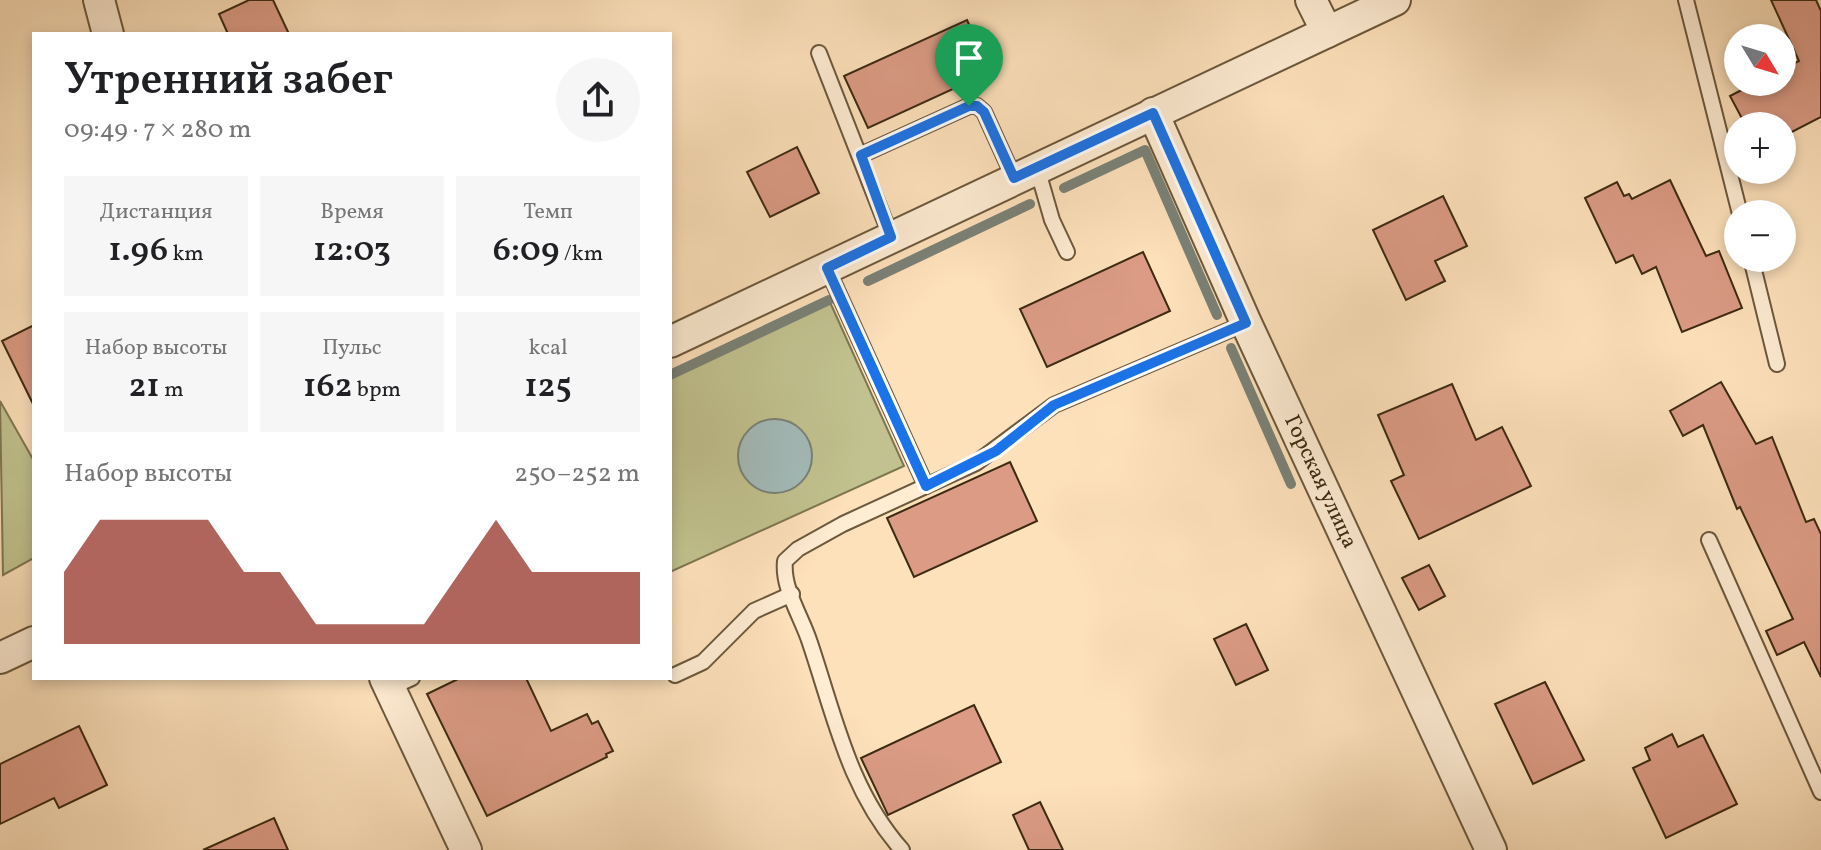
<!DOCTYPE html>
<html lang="ru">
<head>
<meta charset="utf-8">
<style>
  body { margin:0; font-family:Vollkorn,serif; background:#f6f6f6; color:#202124; height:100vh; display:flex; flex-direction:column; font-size:30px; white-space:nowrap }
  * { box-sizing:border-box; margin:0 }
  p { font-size:26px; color:#757577 }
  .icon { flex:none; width:44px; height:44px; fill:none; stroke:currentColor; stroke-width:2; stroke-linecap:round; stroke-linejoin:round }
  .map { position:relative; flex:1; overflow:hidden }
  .details { position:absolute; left:32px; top:32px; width:640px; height:648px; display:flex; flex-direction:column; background:#fff; border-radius:0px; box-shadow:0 4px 12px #0003 }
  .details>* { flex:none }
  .needle { width:52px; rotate:128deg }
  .tools { position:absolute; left:1724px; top:24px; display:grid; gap:16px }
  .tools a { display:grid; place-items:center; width:72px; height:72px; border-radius:50%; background:#fff; box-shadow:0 4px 12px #0003; font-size:40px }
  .pin { position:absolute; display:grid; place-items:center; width:68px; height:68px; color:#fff; margin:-82px -34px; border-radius:50% 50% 50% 0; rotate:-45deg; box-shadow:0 0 8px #0007 }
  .pin .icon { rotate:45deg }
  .round { display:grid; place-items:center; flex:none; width:84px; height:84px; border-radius:42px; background:#f6f6f6 }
  .headline { display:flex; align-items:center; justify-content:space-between; height:136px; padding:0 32px }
  h1 { font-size:44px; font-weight:600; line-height:60px }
  .metrics { display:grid; grid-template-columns:repeat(3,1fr); gap:12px; height:136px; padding:8px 32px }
  .metrics div { display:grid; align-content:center; border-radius:0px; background:#f6f6f6; text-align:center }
  .metrics b { font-size:34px; font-weight:600 }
  .metrics small { font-size:22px; font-weight:400 }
  .metrics p { font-size:22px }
  .chart { height:224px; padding:16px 32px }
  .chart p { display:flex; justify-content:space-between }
  .chart svg { width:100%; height:144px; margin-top:8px; fill:#8f2418; opacity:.7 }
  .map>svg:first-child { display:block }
  .green { fill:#c1c28f; stroke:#7e7650; stroke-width:2 }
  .water { fill:#a3bbba; stroke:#7a8176; stroke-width:2 }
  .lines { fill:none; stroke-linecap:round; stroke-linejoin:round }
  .stream { stroke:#7a8176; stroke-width:10 }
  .building { fill:#db9b85; stroke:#3c2a11; stroke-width:2 }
  .lane-casing { stroke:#6c583c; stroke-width:18 }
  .street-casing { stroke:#6c583c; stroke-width:34 }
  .lane { stroke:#feecd3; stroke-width:14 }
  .street { stroke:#feecd3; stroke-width:30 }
  .route-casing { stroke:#fff; stroke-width:16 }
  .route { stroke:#1a73e8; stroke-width:10 }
  .labels { text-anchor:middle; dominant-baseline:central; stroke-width:8; stroke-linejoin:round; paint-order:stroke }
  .street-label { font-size:22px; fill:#3c2a11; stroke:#feecd3 }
</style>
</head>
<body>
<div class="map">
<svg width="1821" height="850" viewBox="0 0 1821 850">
  <rect width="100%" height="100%" fill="#fde1bb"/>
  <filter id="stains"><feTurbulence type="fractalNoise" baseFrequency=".0025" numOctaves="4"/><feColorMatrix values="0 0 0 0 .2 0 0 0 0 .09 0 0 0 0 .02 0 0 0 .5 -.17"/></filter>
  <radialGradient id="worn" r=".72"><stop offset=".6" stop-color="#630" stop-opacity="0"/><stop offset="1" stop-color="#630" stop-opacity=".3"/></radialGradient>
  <g class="green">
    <path d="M 829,300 L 904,466 L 670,572 L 670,375 Z"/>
    <path d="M 0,401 L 34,461 L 34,558 L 3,575 Z"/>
  </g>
  <circle class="water" cx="775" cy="456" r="37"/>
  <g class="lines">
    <g class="stream">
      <path d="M 1064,188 L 1145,150 L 1217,315"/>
      <path d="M 868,281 L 1030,204"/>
      <path d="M 1231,348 L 1291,484"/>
      <path d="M 670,375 L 829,300"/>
    </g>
  </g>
  <g class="building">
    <path d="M 249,0 L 273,0 L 289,34 L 228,34 L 219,14 Z"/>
    <path d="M 1771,0 L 1816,0 L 1821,11 L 1821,117 L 1782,137 L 1782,126 L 1746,126 L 1730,96 L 1757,82 L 1782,82 L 1782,69 L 1799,61 Z"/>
    <path d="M 967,20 L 990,72 L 868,128 L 844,76 Z"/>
    <path d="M 797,147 L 819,193 L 770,217 L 747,172 Z"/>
    <path d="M 1670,180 L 1706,256 L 1719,251 L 1742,308 L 1682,332 L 1656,267 L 1642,274 L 1633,255 L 1616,263 L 1585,198 L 1617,182 L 1624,196 L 1629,194 L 1632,199 Z"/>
    <path d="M 1443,196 L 1467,246 L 1435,261 L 1445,281 L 1406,300 L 1373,230 Z"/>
    <path d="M 1143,252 L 1170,311 L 1047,367 L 1020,309 Z"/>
    <path d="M 34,325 L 34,406 L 2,341 Z"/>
    <path d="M 1721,382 L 1756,444 L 1772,437 L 1806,522 L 1814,519 L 1821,534 L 1821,677 L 1804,642 L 1777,655 L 1766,631 L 1793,619 L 1740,507 L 1737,509 L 1703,425 L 1683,436 L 1670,411 Z"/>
    <path d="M 1452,384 L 1476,440 L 1502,427 L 1531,486 L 1419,539 L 1391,481 L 1404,475 L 1378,415 Z"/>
    <path d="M 1010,462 L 1037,521 L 914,577 L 887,518 Z"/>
    <path d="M 1429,565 L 1445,596 L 1419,610 L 1402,578 Z"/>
    <path d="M 1246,624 L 1268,670 L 1236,685 L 1214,639 Z"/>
    <path d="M 460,678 L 526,678 L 551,731 L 587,714 L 592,724 L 598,721 L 613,751 L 606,754 L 607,757 L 487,816 L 427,694 Z"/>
    <path d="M 1545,682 L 1584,760 L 1533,784 L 1495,704 Z"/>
    <path d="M 974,705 L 1001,762 L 888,815 L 861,758 Z"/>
    <path d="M 79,726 L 107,785 L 59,808 L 54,798 L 0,824 L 0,764 Z"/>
    <path d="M 1672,734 L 1678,747 L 1703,735 L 1737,804 L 1666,838 L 1633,768 L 1650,760 L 1645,748 Z"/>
    <path d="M 1040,802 L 1063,850 L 1029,850 L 1013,815 Z"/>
    <path d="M 274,818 L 288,850 L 203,850 Z"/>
  </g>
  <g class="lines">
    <defs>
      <g id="lane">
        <path d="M 1686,0 L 1740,214"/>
        <path d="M 819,53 L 891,237"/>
        <path d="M 861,155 L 969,106 L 977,106 L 984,112 L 1014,178"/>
        <path d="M 1037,168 L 1052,220 L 1067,252"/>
        <path d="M 1751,258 L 1777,364"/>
        <path d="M 827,268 L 926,486"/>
        <path d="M 1709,540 L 1821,792"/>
        <path d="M 675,675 L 703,662 L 754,611 L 792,594"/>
        <path d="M 390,688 L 412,678"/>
        <path d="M 902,850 C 849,790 835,717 810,643 C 802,617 782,589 785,561 L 798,549 L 843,524 L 976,463 L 1054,405 L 1246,323"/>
      </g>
      <g id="street">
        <path d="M 99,0 L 108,34"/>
        <path d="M 1311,0 L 1327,32"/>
        <path d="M 1153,113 L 1246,323 L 1491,850"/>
        <path d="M 670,342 L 1395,0"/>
        <path d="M 0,658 L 34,642"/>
        <path d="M 385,678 L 466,850"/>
      </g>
    </defs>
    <use href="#lane" class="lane-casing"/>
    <use href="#street" class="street-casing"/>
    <use href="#lane" class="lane"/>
    <use href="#street" class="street"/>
  </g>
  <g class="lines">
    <defs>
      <path id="route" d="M 969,106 L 977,106 L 984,112 L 1014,178 L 1153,113 L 1246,323 L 1054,405 L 996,451 L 926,486 L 827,268 L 891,237 L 861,155 Z"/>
    </defs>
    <use href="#route" class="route-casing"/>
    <use href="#route" class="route"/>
  </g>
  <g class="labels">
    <g class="street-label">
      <text transform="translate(1320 482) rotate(65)">Горская улица</text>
    </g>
  </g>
  <rect width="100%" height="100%" filter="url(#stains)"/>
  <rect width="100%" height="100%" fill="url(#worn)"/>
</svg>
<div class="tools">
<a><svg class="needle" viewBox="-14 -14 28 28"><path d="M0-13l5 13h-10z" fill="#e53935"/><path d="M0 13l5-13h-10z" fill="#757577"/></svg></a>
<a>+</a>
<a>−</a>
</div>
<div class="pin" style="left:969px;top:106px;background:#1e9e55"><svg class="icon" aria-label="arrive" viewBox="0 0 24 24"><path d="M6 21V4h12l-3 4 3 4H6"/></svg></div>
<section class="details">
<div class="headline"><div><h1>Утренний забег</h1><p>09:49 · 7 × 280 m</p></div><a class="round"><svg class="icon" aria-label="share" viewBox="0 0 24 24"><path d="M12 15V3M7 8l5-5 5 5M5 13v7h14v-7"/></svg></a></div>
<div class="metrics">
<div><p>Дистанция</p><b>1.96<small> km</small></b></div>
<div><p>Время</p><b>12:03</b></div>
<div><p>Темп</p><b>6:09<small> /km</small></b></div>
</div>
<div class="metrics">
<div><p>Набор высоты</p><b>21<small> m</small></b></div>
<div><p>Пульс</p><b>162<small> bpm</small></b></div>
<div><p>kcal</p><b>125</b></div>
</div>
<div class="chart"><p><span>Набор высоты</span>250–252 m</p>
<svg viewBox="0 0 160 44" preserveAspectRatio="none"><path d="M0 44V22L10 6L20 6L30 6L40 6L50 22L60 22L70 38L80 38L90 38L100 38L110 22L120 6L130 22L140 22L150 22L160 22V44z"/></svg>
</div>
</section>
</div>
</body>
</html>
